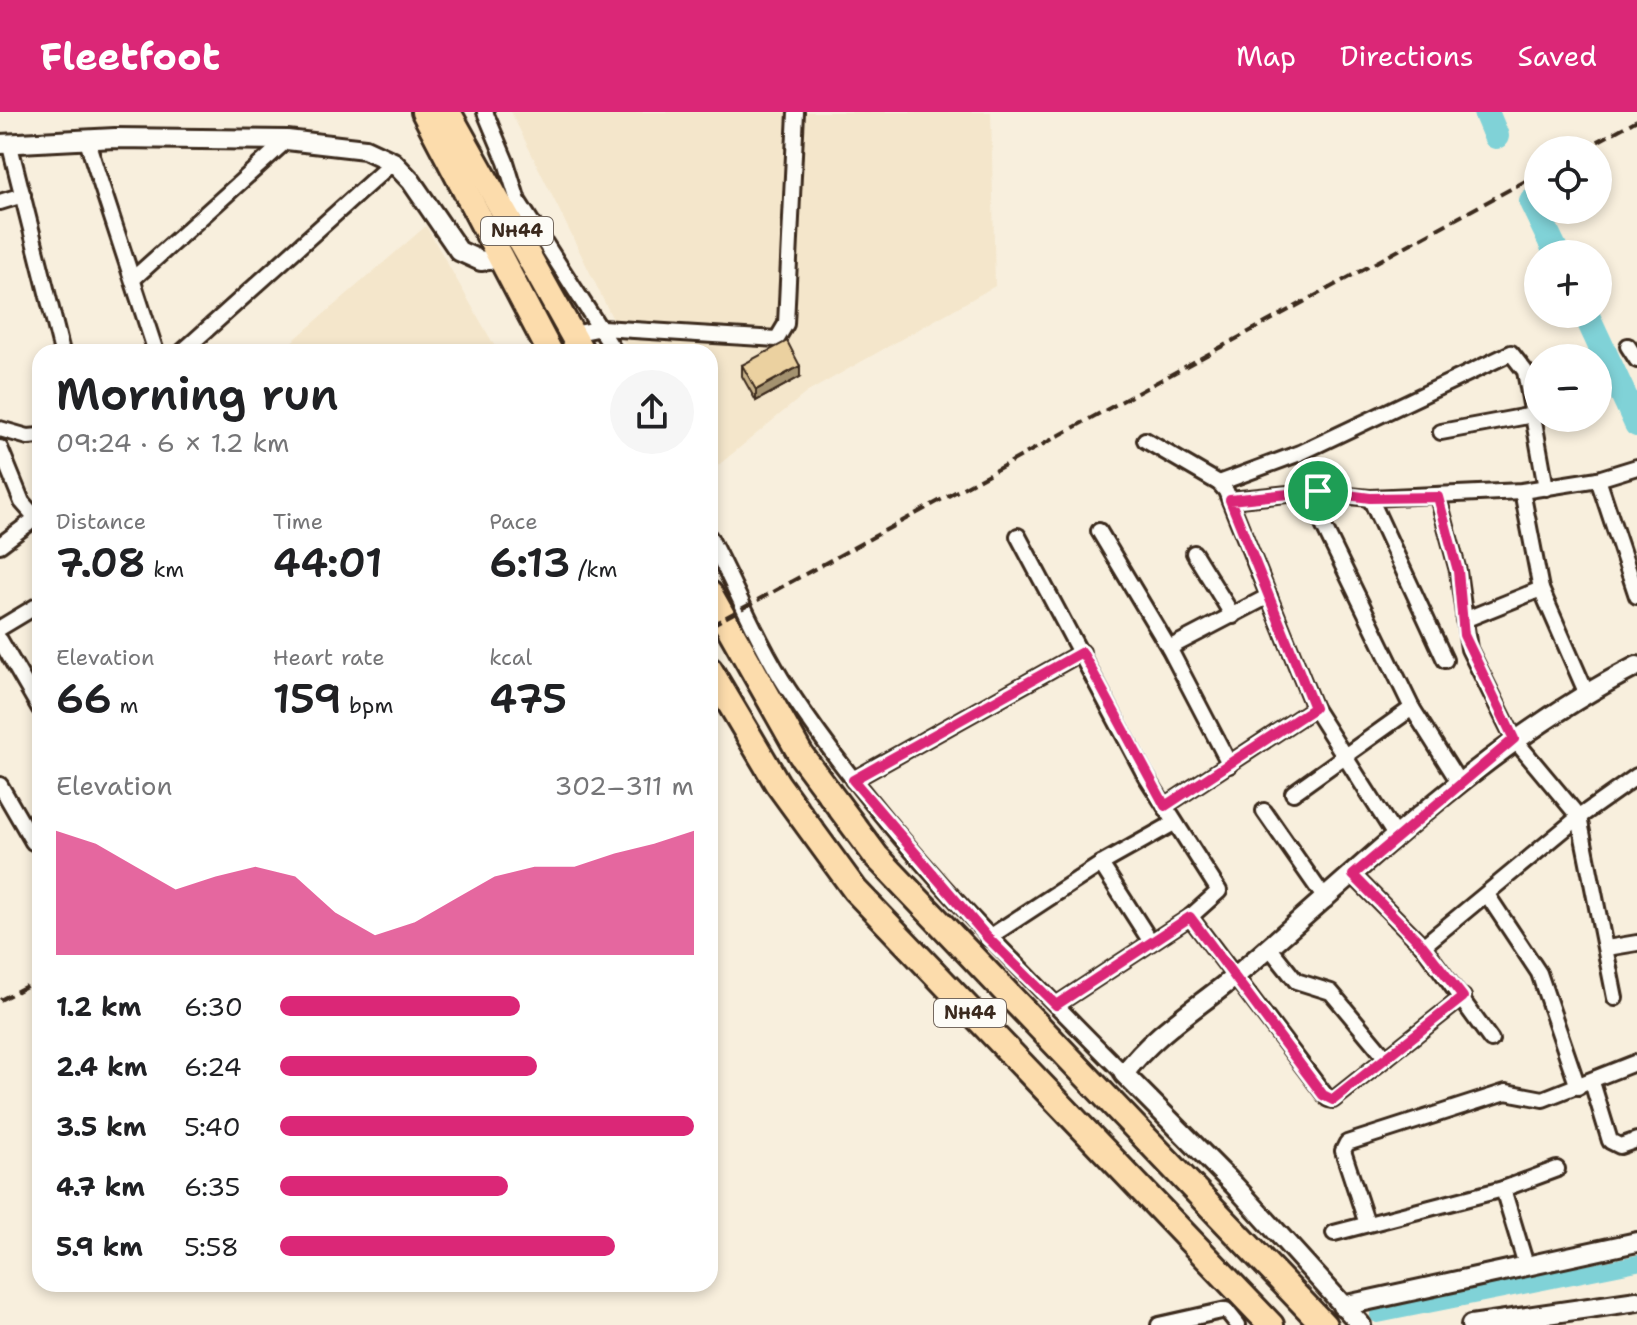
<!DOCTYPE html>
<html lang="en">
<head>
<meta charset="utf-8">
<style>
  body { margin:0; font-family:"Shantell Sans",sans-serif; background:#f6f6f6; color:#202124; height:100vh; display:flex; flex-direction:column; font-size:30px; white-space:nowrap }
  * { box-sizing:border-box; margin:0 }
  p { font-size:26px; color:#757577 }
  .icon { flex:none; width:44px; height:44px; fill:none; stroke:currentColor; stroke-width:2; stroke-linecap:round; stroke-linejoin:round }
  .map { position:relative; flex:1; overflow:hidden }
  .details { position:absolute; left:32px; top:232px; width:686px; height:948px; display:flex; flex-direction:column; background:#fff; border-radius:24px; box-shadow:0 4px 12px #0003 }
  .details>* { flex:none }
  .tools { position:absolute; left:1524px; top:24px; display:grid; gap:16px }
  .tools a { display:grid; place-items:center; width:88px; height:88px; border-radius:50%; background:#fff; box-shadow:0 4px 12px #0003; font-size:40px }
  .pin { position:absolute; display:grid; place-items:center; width:68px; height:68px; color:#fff; margin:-34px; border:4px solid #fff; border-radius:50%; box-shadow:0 2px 8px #0007 }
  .round { display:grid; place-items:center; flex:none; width:84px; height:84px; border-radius:42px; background:#f6f6f6 }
  .summary { display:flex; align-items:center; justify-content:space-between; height:136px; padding:0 24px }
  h1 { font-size:44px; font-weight:600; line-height:60px }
  .figures { display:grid; grid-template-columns:repeat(3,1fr); gap:12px; height:136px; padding:8px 24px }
  .figures div { display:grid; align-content:center }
  .figures b { font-size:40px; font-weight:600 }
  .figures small { font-size:22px; font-weight:400 }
  .figures p { font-size:22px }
  .chart { height:224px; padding:16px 24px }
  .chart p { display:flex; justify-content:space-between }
  .chart svg { width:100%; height:144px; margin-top:8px; fill:#db2777; opacity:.7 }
  ul { padding:0 24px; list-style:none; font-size:26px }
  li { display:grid; grid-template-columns:128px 96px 1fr; align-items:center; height:60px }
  li i { height:20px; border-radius:10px; background:#db2777 }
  header { display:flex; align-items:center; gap:48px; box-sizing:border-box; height:112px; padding:0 40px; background:#db2777; color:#fff }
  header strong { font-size:38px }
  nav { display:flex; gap:44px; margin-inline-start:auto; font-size:28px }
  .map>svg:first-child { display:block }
  .built { fill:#f4e6cb }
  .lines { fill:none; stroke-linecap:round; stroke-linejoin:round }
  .canal { stroke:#80d2d7; stroke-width:16 }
  .river { stroke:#80d2d7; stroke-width:26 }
  .minor-casing { stroke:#3b2a1e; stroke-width:20 }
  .tertiary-casing { stroke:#3b2a1e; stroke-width:24 }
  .trunk-casing { stroke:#3b2a1e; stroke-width:30 }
  .minor { stroke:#fdfcf7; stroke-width:14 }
  .tertiary { stroke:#fdfcf7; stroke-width:18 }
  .trunk { stroke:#fcdcac; stroke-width:24 }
  .rail { stroke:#3b2a1e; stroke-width:4; stroke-dasharray:12 6; stroke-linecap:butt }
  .wall { fill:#cab48a; stroke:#3b2a1e; stroke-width:2 }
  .shaded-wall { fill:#a49270; stroke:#3b2a1e; stroke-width:2 }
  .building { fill:#ebd1a0; stroke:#3b2a1e; stroke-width:2 }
  .route-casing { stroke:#fff; stroke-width:16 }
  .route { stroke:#db2777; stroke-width:10 }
  .labels { text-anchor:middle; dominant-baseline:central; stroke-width:8; stroke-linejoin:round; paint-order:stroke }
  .shield { fill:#fdfcf7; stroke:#75695f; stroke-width:2 }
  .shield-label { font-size:18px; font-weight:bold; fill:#3b2a1e }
</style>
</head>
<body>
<header>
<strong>Fleetfoot</strong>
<nav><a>Map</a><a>Directions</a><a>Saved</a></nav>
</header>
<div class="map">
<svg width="1637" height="1213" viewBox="0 0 1637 1213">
  <rect width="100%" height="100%" fill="#f8efdd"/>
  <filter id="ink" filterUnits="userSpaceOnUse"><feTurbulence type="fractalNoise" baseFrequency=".0125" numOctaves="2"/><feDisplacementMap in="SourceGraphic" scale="16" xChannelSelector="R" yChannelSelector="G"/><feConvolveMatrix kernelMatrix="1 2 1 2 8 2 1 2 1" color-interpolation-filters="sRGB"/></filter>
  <g filter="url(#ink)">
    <g class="built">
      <path d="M 511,0 L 991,0 L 995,174 L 806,281 L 710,360 L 710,240 L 629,240 Z"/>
      <path d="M 426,114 L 498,240 L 280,240 Z"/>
    </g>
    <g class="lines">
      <path class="canal" d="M 1378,1203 L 1637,1151"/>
      <g class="river">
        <path d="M 1486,0 L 1496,24"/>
        <path d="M 1532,90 L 1557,142"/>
        <path d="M 1586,202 L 1637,312"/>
      </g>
      <defs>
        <g id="minor">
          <path d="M 485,0 L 506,50 L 518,89 L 615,240"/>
          <path d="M 87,29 L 156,240"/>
          <path d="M 10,34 L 62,240"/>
          <path d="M 0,90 L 23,83"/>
          <path d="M 133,167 L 287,28"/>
          <path d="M 573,222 L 602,216 L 777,227 L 786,212 L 796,0"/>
          <path d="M 1628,234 L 1637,248"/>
          <path d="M 182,240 L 393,50"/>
          <path d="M 0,317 L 28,325 L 40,324"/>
          <path d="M 1441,320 L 1533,303"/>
          <path d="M 1145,328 L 1219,371 L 1226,379 L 1314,596 L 1396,725"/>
          <path d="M 0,336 L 22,390 L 36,406"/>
          <path d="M 1598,367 L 1637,484"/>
          <path d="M 1219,371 L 1300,341 L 1511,241 L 1525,259 L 1546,376"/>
          <path d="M 1522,379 L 1541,477 L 1586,580"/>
          <path d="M 1307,380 L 1412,596 L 1460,672"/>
          <path d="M 1438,385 L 1458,459 L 1469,537 L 1514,627 L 1579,705 L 1615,886"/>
          <path d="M 1370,386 L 1445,548"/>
          <path d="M 1230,388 L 1307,380 L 1370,386 L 1522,379 L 1598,367 L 1637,355"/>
          <path d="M 1099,419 L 1169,536 L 1230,653"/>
          <path d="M 1018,424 L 1145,663 L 1219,779 L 1190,805 L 1056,893"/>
          <path d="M 710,426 C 736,476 758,531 788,577 C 883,721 1004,841 1124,962"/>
          <path d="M 0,433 L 40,403"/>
          <path d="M 1194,441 L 1233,504"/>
          <path d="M 1464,508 L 1541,477"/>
          <path d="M 0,516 L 40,492"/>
          <path d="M 0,528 L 40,597"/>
          <path d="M 1169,536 L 1269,484"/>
          <path d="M 853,668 L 1082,540"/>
          <path d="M 0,673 L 33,730"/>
          <path d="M 1293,681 L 1412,596"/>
          <path d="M 1165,694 L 1314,596"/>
          <path d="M 1264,699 L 1326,788"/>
          <path d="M 1101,752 L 1151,830"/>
          <path d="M 1353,763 L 1423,834 L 1491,928"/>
          <path d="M 1488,784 L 1539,861 L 1578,975"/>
          <path d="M 1190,805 L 1328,987 L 1333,988 L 1463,885"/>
          <path d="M 988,826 L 1101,752 L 1174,711"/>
          <path d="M 1423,834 L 1579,705 L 1637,664"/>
          <path d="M 1269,835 L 1296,869 L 1331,880 L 1386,946"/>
          <path d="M 1607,836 L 1637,831"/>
          <path d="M 1592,970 L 1610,1029 L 1620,1034 L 1637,1028"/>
          <path d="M 1503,1077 L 1526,1153"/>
          <path d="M 1367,1112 L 1343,1039 L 1347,1031 L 1506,980 L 1543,987 L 1637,950"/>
          <path d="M 1334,1121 L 1503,1077 L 1557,1057"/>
          <path d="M 1159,1213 L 1226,1198 L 1238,1213"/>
        </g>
        <g id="tertiary">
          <path d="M 0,32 L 115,26 L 287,28 L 365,37 L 393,50 L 411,69 L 459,139 L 481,149 L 502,146"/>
          <path d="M 1342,1194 L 1637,1130"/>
          <path d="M 1361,1213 L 1235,1074 L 1124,962 C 1155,920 1199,895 1238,862 C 1366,753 1486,631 1637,554"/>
          <path d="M 1471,1213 L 1637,1189"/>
        </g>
        <g id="trunk">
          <path d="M 424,0 L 550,240"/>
          <path d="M 448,0 L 582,240"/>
          <path d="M 710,482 L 801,643 L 876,744 L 1324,1213"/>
          <path d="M 710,558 L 777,671 L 855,778 L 1271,1213"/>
        </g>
      </defs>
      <use href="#minor" class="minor-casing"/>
      <use href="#tertiary" class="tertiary-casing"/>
      <use href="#trunk" class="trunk-casing"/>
      <use href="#minor" class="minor"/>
      <use href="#tertiary" class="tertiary"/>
      <use href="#trunk" class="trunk"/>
      <g class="rail">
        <path d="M 1582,38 L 1637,8"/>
        <path d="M 710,514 L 1538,62"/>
        <path d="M 0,888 L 40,867"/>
      </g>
    </g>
    <path class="wall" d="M 742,253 L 800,265 L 756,289 L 742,264 Z"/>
    <path class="shaded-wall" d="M 800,254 L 800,265 L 756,289 L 756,278 Z"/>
    <path class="building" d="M 787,229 L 800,254 L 756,278 L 742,253 Z"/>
  </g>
  <g class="lines" filter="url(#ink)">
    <defs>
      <path id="route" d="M 1318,379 L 1370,386 L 1438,385 L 1458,459 L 1464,523 L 1514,627 L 1353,763 L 1423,834 L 1463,885 L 1333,988 L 1323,983 L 1190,805 L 1056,893 L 988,826 L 853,668 L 1082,540 L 1165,694 L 1314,596 L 1230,388 Z"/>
    </defs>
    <use href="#route" class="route-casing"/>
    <use href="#route" class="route"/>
  </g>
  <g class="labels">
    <g class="shield">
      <rect x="481" y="105" width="72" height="28" rx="6"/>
      <rect x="934" y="887" width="72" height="28" rx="6"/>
    </g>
    <g class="shield-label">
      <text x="517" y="119">NH44</text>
      <text x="970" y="901">NH44</text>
    </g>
  </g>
</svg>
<div class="tools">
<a><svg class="icon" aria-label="locate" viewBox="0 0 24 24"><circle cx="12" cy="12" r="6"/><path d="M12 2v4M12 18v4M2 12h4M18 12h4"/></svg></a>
<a>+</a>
<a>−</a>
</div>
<div class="pin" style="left:1318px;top:379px;background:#1e9e55"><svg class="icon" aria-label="arrive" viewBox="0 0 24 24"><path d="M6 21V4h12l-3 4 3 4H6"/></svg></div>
<section class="details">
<div class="summary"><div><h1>Morning run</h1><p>09:24 · 6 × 1.2 km</p></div><a class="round"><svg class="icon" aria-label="share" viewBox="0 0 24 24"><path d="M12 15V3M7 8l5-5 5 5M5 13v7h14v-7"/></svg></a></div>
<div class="figures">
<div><p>Distance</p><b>7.08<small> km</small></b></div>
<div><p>Time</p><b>44:01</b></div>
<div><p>Pace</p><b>6:13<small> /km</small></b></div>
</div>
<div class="figures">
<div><p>Elevation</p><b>66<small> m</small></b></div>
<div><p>Heart rate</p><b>159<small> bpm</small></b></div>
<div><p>kcal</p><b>475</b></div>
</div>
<div class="chart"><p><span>Elevation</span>302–311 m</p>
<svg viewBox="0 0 160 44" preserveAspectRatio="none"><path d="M0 44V6L10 10L20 17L30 24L40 20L50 17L60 20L70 31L80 38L90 34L100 27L110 20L120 17L130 17L140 13L150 10L160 6V44z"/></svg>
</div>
<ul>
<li><b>1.2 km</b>6:30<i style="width:58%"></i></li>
<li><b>2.4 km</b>6:24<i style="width:62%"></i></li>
<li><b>3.5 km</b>5:40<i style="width:100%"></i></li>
<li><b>4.7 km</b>6:35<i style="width:55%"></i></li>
<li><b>5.9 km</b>5:58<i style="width:81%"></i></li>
</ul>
</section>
</div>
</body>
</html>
